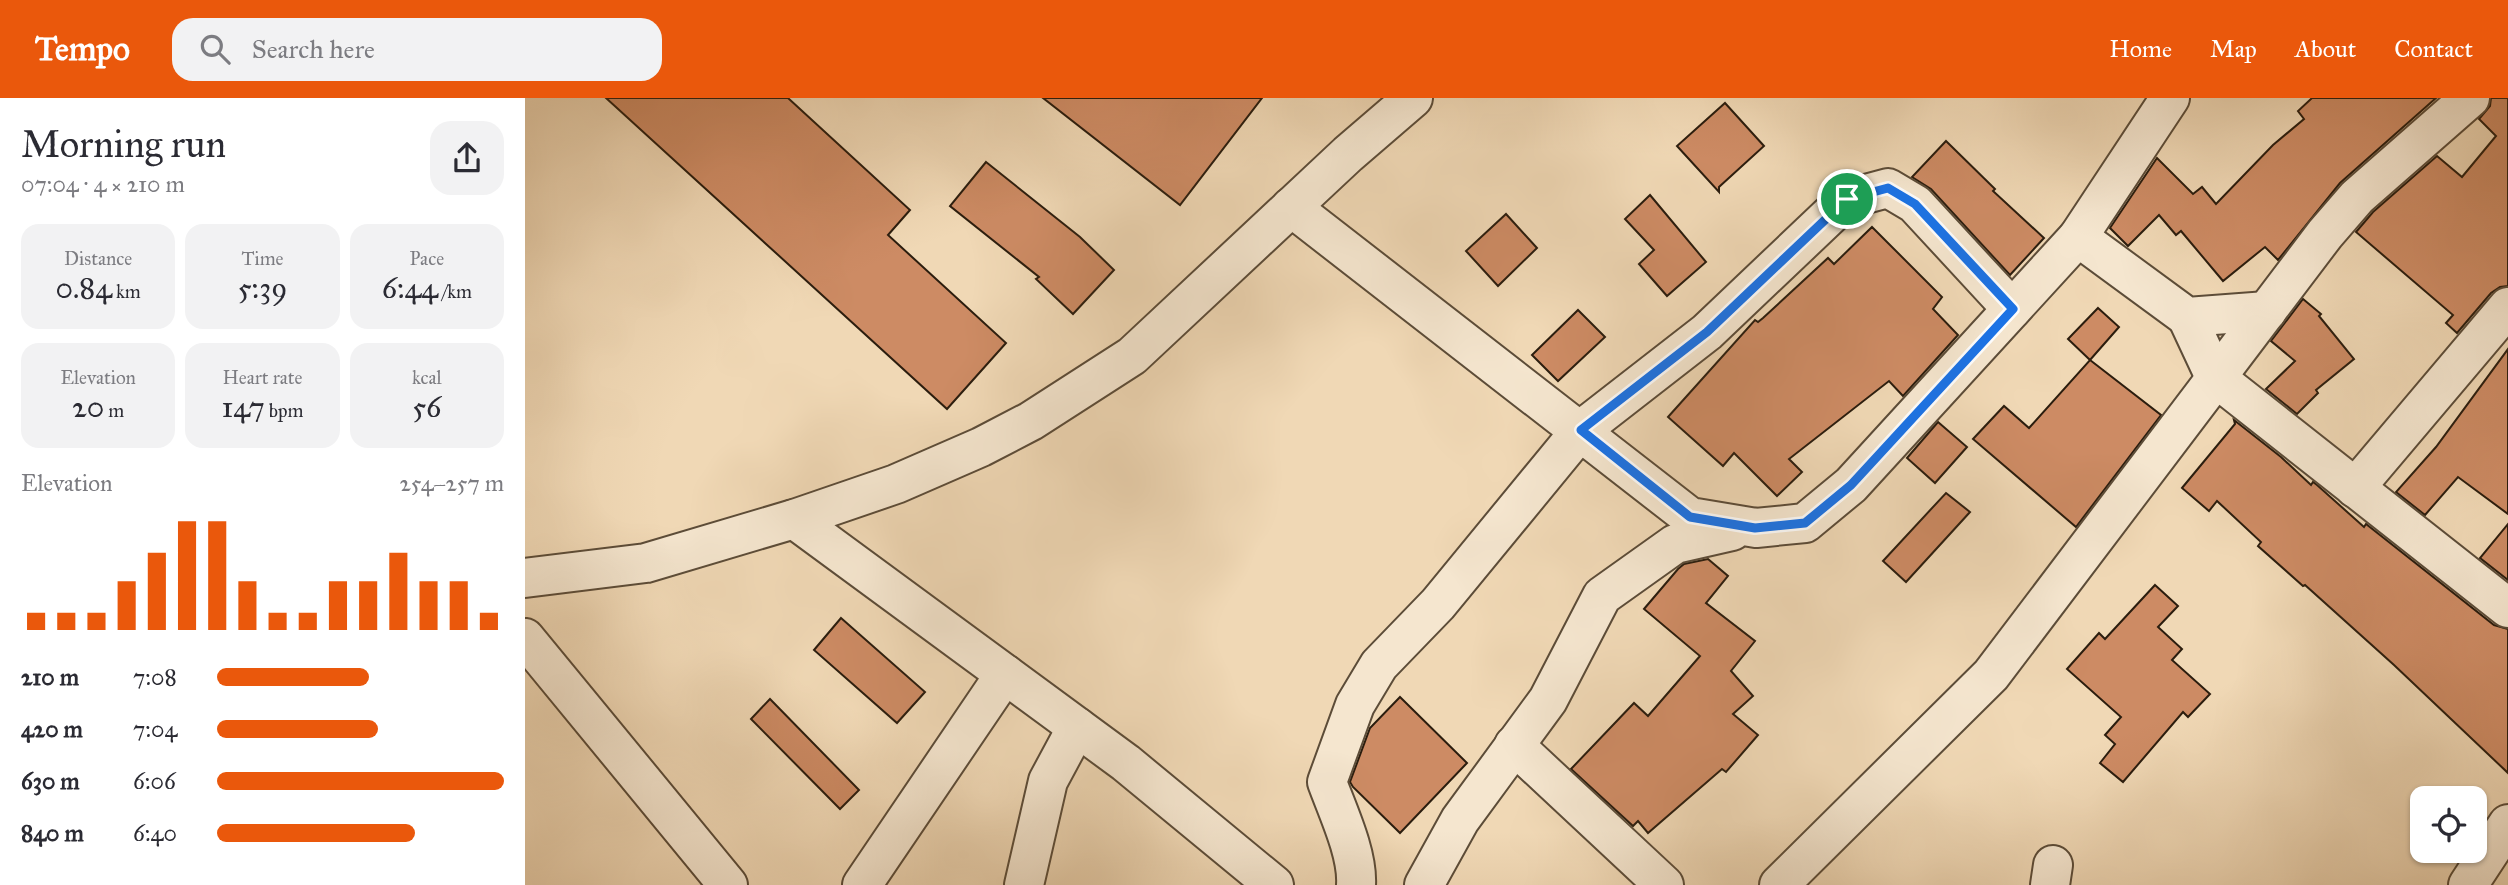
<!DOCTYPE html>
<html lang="en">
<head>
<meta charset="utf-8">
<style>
  body { margin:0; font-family:"IM FELL Great Primer",serif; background:#f2f2f3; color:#2b2b33; height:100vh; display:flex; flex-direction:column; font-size:26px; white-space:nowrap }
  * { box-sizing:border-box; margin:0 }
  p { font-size:23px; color:#7c7c81 }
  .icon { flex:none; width:38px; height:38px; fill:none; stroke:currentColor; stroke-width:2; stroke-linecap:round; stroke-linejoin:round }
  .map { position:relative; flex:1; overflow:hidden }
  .side { display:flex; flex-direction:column; background:#fff; width:525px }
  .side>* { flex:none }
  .tools { position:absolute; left:1885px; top:688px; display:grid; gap:14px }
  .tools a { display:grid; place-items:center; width:77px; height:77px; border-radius:14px; background:#fff; box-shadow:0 2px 5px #0004; font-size:35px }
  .pin { position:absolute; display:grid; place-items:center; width:60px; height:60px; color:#fff; margin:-30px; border:4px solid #fff; border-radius:50%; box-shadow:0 2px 7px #0007 }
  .round { display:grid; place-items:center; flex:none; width:74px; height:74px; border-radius:21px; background:#f2f2f3 }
  .overview { display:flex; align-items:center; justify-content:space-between; height:119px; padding:0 21px }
  h1 { font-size:38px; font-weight:600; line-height:52px }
  .figures { display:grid; grid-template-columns:repeat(3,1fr); gap:10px; height:119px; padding:7px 21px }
  .figures div { display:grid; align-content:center; border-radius:18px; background:#f2f2f3; text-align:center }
  .figures b { font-size:30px; font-weight:600 }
  .figures small { font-size:19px; font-weight:400 }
  .figures p { font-size:19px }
  .chart { height:196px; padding:14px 21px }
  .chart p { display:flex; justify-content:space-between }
  .chart svg { width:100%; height:126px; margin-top:7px; stroke:#ea580c; stroke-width:6 }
  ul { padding:0 21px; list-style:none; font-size:23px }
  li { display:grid; grid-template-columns:112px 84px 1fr; align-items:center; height:52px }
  li i { height:18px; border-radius:9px; background:#ea580c }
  header { display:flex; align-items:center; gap:42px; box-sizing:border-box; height:98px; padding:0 35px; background:#ea580c; color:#fff }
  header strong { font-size:33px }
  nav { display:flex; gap:38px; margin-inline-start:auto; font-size:24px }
  .search { width:490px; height:63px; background:#f2f2f3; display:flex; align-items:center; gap:18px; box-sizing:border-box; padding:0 24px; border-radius:21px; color:#7c7c81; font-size:26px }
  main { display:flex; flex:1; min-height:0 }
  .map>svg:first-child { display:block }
  .building { fill:#cd8b64; stroke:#2b1d0e; stroke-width:2 }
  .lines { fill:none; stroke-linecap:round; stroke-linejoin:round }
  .minor-casing { stroke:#5c4c38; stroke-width:42 }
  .minor { stroke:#f5e6cf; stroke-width:38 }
  .route-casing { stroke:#fff; stroke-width:14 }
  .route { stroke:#1a73e8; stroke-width:9 }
</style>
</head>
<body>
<header>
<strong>Tempo</strong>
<div class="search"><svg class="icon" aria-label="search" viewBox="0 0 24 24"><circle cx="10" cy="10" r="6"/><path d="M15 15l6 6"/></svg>Search here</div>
<nav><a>Home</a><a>Map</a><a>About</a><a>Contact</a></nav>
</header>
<main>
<section class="side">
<div class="overview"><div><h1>Morning run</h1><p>07:04 · 4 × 210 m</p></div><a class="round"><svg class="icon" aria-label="share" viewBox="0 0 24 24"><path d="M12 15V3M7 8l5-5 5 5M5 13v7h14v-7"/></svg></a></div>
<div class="figures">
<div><p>Distance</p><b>0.84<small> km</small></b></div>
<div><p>Time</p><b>5:39</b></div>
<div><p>Pace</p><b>6:44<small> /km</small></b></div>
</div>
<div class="figures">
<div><p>Elevation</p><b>20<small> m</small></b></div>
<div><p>Heart rate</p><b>147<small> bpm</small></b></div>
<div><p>kcal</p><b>56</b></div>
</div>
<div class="chart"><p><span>Elevation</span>254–257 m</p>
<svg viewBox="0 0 160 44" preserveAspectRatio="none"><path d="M5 44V38M15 44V38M25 44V38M35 44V27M45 44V17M55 44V6M65 44V6M75 44V27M85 44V38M95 44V38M105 44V27M115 44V27M125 44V17M135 44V27M145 44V27M155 44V38"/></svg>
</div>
<ul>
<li><b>210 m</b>7:08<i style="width:53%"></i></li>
<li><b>420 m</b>7:04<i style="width:56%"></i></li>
<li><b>630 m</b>6:06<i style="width:100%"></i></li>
<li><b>840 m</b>6:40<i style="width:69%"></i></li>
</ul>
</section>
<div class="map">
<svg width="1983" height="787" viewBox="0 0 1983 787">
  <rect width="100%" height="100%" fill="#f0d8b5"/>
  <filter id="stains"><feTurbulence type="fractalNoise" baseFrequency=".00286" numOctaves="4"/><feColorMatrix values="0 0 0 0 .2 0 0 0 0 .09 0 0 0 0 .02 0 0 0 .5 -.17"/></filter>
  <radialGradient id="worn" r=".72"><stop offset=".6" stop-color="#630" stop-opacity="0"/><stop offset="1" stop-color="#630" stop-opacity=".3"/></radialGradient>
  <g class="building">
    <path d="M 81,0 L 263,0 L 385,112 L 363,137 L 481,245 L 422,311 Z"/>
    <path d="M 518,0 L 737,0 L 655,107 Z"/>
    <path d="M 1787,0 L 1911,0 L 1815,85 L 1753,162 L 1740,149 L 1698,183 L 1656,133 L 1651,137 L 1634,117 L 1603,148 L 1585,130 L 1632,60 L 1668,96 L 1677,89 L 1691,106 L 1748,47 L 1779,21 L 1773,13 Z"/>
    <path d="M 1966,0 L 1983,0 L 1983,188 L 1975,189 L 1966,195 L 1932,235 L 1921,225 L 1928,217 L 1831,134 L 1848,114 L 1912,58 L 1937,79 L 1971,38 L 1954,21 L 1965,8 Z"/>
    <path d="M 1200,5 L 1239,48 L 1194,89 L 1194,94 L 1152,48 Z"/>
    <path d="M 1421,43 L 1470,91 L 1468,93 L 1519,140 L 1485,177 L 1406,91 L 1387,79 Z"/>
    <path d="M 461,64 L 555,139 L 589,172 L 548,216 L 511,181 L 514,179 L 425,108 Z"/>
    <path d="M 1125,97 L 1181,164 L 1142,198 L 1114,166 L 1129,152 L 1100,121 Z"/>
    <path d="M 981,116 L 1012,150 L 973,188 L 941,153 Z"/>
    <path d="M 1347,129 L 1417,199 L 1408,211 L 1433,237 L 1378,298 L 1364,283 L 1264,361 L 1277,374 L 1252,398 L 1209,355 L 1198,368 L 1143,319 L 1230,222 L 1233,224 L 1238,220 L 1303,160 L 1309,166 Z"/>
    <path d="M 1778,201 L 1796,216 L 1794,218 L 1829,261 L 1791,292 L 1793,295 L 1772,316 L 1741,291 L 1770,263 L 1746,243 Z"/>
    <path d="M 1573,210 L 1594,229 L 1565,262 L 1543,241 Z"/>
    <path d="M 1053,212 L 1080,239 L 1033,283 L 1007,257 Z"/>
    <path d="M 1983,251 L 1983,416 L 1933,379 L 1900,417 L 1871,394 L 1911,349 Z"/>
    <path d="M 1565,262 L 1636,317 L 1551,429 L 1448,341 L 1479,308 L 1504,330 Z"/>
    <path d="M 1709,322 L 1756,359 L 1786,387 L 1788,384 L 1792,387 L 1839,429 L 1841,426 L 1969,527 L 1983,531 L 1983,675 L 1869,567 L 1780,487 L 1778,488 L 1733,448 L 1736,444 L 1692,403 L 1684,413 L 1657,390 L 1710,326 Z"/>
    <path d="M 1413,324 L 1442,349 L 1410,385 L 1382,360 Z"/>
    <path d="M 1421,395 L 1445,414 L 1381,484 L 1358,463 Z"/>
    <path d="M 1983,426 L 1983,482 L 1955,460 Z"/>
    <path d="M 1183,461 L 1203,478 L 1181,505 L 1230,543 L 1206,573 L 1228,598 L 1208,616 L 1233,637 L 1201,674 L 1197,671 L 1123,735 L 1113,723 L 1108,728 L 1046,671 L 1109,605 L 1123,618 L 1175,558 L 1119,511 L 1153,471 L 1159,466 Z"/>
    <path d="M 1630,487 L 1653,508 L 1633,529 L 1657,551 L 1647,562 L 1685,596 L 1663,619 L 1658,614 L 1598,684 L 1575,665 L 1590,646 L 1580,637 L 1596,619 L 1542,571 L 1574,535 L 1580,541 Z"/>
    <path d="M 316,520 L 400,594 L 372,625 L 289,552 Z"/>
    <path d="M 875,599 L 942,665 L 875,735 L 828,689 L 825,684 L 845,630 Z"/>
    <path d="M 245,601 L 334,692 L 315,711 L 226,621 Z"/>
  </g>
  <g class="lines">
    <defs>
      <g id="minor">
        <path d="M 1645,0 L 1553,139 L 1662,219 L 1742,213"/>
        <path d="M 766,109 L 1165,419 L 1231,430 L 1280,425 L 1326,387 L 1553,139"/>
        <path d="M 1662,219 L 1690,279 L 1983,510"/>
        <path d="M 1830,390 L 1983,209"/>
        <path d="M 269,421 L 601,665 L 749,787"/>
        <path d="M 0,480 L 121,465 L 269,421 L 371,386 L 456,349 L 506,323 L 607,258 L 823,56 L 888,0"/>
        <path d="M 0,540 L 203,787"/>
        <path d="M 989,647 L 1139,787"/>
        <path d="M 337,787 L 480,576"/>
        <path d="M 499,787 L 523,683 L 552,629"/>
        <path d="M 831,787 C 833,756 813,714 802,684 L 830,607 L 854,567 L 913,506 L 1056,332 L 1182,234 L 1322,101 L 1363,90 L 1390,106 L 1487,211"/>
        <path d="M 899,787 L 935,722 L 1023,602 L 1077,498 L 1150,446 L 1207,433"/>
        <path d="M 1254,787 L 1466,577 L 1800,136 L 1832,99 L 1945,0"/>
        <path d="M 1525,787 L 1528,767"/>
        <path d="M 1943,787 L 1983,726"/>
      </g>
    </defs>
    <use href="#minor" class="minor-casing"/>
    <use href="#minor" class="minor"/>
  </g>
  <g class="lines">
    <defs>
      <path id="route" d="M 1363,90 L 1390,106 L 1488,211 L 1326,387 L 1280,425 L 1230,430 L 1165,419 L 1056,332 L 1182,234 L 1322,101 Z"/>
    </defs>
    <use href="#route" class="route-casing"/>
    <use href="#route" class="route"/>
  </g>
  <rect width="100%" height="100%" filter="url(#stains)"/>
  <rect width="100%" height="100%" fill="url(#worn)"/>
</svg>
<div class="tools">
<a><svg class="icon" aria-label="locate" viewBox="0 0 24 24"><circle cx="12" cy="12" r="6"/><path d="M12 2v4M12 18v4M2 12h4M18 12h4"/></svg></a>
</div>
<div class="pin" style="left:1322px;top:101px;background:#1e9e55"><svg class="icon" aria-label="arrive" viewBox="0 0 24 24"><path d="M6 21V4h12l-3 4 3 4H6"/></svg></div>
</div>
</main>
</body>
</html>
